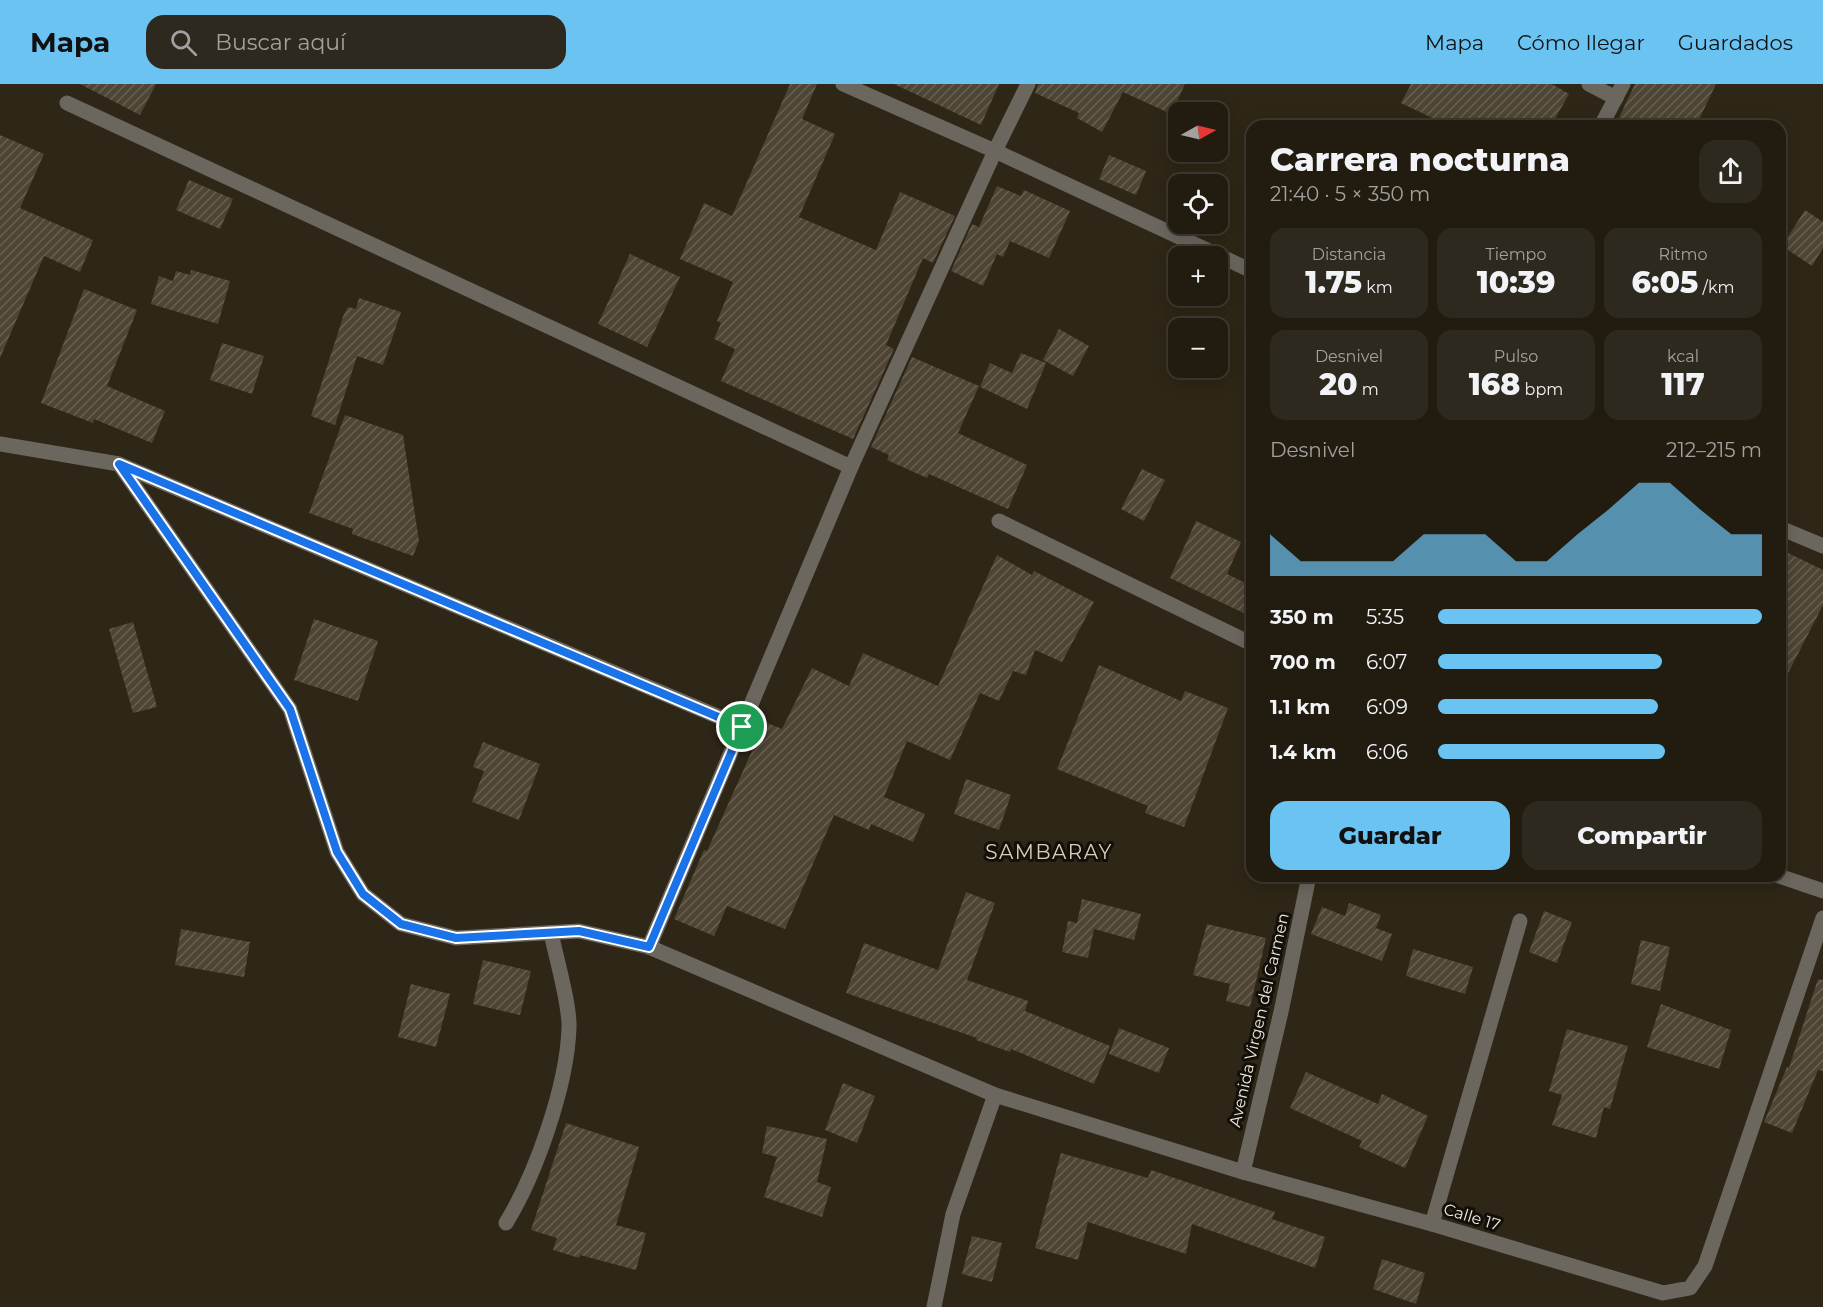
<!DOCTYPE html>
<html lang="es">
<head>
<meta charset="utf-8">
<style>
  body { margin:0; font-family:Montserrat,sans-serif; background:#2e291e; color:#f1f3f6; height:100vh; display:flex; flex-direction:column; font-size:22px; white-space:nowrap }
  * { box-sizing:border-box; margin:0 }
  p { font-size:20px; color:#a2a19f }
  .icon { flex:none; width:33px; height:33px; fill:none; stroke:currentColor; stroke-width:2; stroke-linecap:round; stroke-linejoin:round }
  .map { position:relative; flex:1; overflow:hidden }
  .side { position:absolute; left:1246px; top:36px; width:540px; height:762px; display:flex; flex-direction:column; background:#221c10; border-radius:18px; box-shadow:0 3px 15px #0003,0 0 0 2px #3f3a30 }
  .side>* { flex:none }
  .needle { width:39px; rotate:82deg }
  .controls { position:absolute; left:1168px; top:18px; display:grid; gap:12px }
  .controls a { display:grid; place-items:center; width:60px; height:60px; border-radius:12px; background:#221c10; box-shadow:0 3px 15px #0003,0 0 0 2px #3f3a30; font-size:30px }
  .pin { position:absolute; display:grid; place-items:center; width:51px; height:51px; color:#fff; margin:-26px; border:3px solid #fff; border-radius:50%; box-shadow:0 2px 6px #0007 }
  .round { display:grid; place-items:center; flex:none; width:63px; height:63px; border-radius:18px; background:#2e291e }
  .summary { display:flex; align-items:center; justify-content:space-between; height:102px; padding:0 24px }
  h1 { font-size:33px; font-weight:800; line-height:45px }
  .metrics { display:grid; grid-template-columns:repeat(3,1fr); gap:9px; height:102px; padding:6px 24px }
  .metrics div { display:grid; align-content:center; border-radius:15px; background:#2e291e; text-align:center }
  .metrics b { font-size:30px; font-weight:800 }
  .metrics small { font-size:16px; font-weight:400 }
  .metrics p { font-size:16px }
  .chart { height:168px; padding:12px 24px }
  .chart p { display:flex; justify-content:space-between }
  .chart svg { width:100%; height:108px; margin-top:6px; fill:#6bc3f2; opacity:.7 }
  .button { display:flex; gap:12px; margin-top:auto; padding:12px 24px }
  .button a { flex:1; height:69px; border-radius:18px; background:#6bc3f2; color:#111; font-size:24px; font-weight:800; line-height:69px; text-align:center }
  .button a+a { background:#2e291e; color:#f1f3f6 }
  ul { padding:0 24px; list-style:none; font-size:20px }
  li { display:grid; grid-template-columns:96px 72px 1fr; align-items:center; height:45px }
  li i { height:15px; border-radius:8px; background:#6bc3f2 }
  header { display:flex; align-items:center; gap:36px; box-sizing:border-box; height:84px; padding:0 30px; background:#6bc3f2; color:#111 }
  header strong { font-size:28px }
  nav { display:flex; gap:33px; margin-inline-start:auto; font-size:21px }
  .search { width:420px; height:54px; background:#2e291e; display:flex; align-items:center; gap:15px; box-sizing:border-box; padding:0 21px; border-radius:18px; color:#a2a19f; font-size:22px }
  .map>svg:first-child { display:block }
  .building { fill:url(#building-hatch) }
  .lines { fill:none; stroke-linecap:round; stroke-linejoin:round }
  .service { stroke:#6b675f; stroke-width:15 }
  .minor { stroke:#6b675f; stroke-width:15 }
  .route-casing { stroke:#fff; stroke-width:12 }
  .route { stroke:#1a73e8; stroke-width:8 }
  .labels { text-anchor:middle; dominant-baseline:central; stroke-width:6; stroke-linejoin:round; paint-order:stroke }
  .street-label { font-size:16px; fill:#eee9df; stroke:#130f09 }
  .quarter-label { font-size:20px; letter-spacing:1.5px; fill:#d9ceba; stroke:#130f09 }
</style>
</head>
<body>
<header>
<strong>Mapa</strong>
<div class="search"><svg class="icon" aria-label="search" viewBox="0 0 24 24"><circle cx="10" cy="10" r="6"/><path d="M15 15l6 6"/></svg>Buscar aquí</div>
<nav><a>Mapa</a><a>Cómo llegar</a><a>Guardados</a></nav>
</header>
<div class="map">
<svg width="1823" height="1223" viewBox="0 0 1823 1223">
  <defs>
    <pattern id="building-hatch" width="6" height="6" patternUnits="userSpaceOnUse" patternTransform="scale(1.5)"><rect width="6" height="6" fill="#4e4534"/><path d="M-1 1l2-2M0 6l6-6M5 7l2-2" fill="none" stroke="#686051"/></pattern>
  </defs>
  <rect width="100%" height="100%" fill="#2e2616"/>
  <g class="building">
    <path d="M 80,0 L 156,0 L 140,31 Z"/>
    <path d="M 790,0 L 817,0 L 802,35 L 835,50 L 799,133 L 876,166 L 900,108 L 955,132 L 933,179 L 923,174 L 886,261 L 894,265 L 853,355 L 721,297 L 735,265 L 714,255 L 721,239 L 717,237 L 733,198 L 680,175 L 704,119 L 732,132 Z"/>
    <path d="M 894,0 L 999,0 L 981,41 Z"/>
    <path d="M 1038,0 L 1185,0 L 1171,30 L 1123,8 L 1102,48 L 1077,34 L 1079,29 L 1035,9 Z"/>
    <path d="M 1411,0 L 1552,0 L 1569,10 L 1551,42 L 1449,42 L 1401,19 Z"/>
    <path d="M 1635,0 L 1716,0 L 1696,42 L 1615,42 Z"/>
    <path d="M 0,51 L 44,70 L 20,124 L 93,156 L 80,188 L 44,172 L 0,274 Z"/>
    <path d="M 1109,71 L 1146,87 L 1136,111 L 1099,95 Z"/>
    <path d="M 189,96 L 233,115 L 220,145 L 176,126 Z"/>
    <path d="M 997,102 L 1021,112 L 1024,106 L 1070,127 L 1049,174 L 1010,157 L 1003,173 L 997,170 L 983,202 L 951,187 L 972,140 L 979,143 Z"/>
    <path d="M 1805,126 L 1823,138 L 1823,164 L 1812,182 L 1782,162 Z"/>
    <path d="M 630,170 L 680,193 L 647,263 L 598,240 Z"/>
    <path d="M 191,186 L 230,197 L 218,240 L 151,220 L 159,192 L 173,197 L 176,187 L 190,191 Z"/>
    <path d="M 84,205 L 137,226 L 107,302 L 165,327 L 152,359 L 94,335 L 93,339 L 41,319 Z"/>
    <path d="M 359,214 L 401,228 L 383,281 L 357,272 L 335,341 L 311,332 L 344,230 L 348,223 L 356,225 Z"/>
    <path d="M 1059,245 L 1089,262 L 1073,292 L 1043,276 Z"/>
    <path d="M 222,259 L 264,272 L 252,310 L 210,296 Z"/>
    <path d="M 1021,269 L 1046,279 L 1027,325 L 980,303 L 990,279 L 1012,289 Z"/>
    <path d="M 912,273 L 979,302 L 958,349 L 1027,381 L 1008,425 L 929,390 L 927,394 L 887,376 L 889,371 L 871,363 Z"/>
    <path d="M 345,331 L 403,351 L 419,457 L 413,472 L 352,450 L 353,445 L 309,429 Z"/>
    <path d="M 1142,385 L 1165,396 L 1144,437 L 1121,425 Z"/>
    <path d="M 1196,437 L 1241,458 L 1227,490 L 1252,502 L 1252,533 L 1170,494 Z"/>
    <path d="M 1780,465 L 1823,486 L 1823,521 L 1780,605 Z"/>
    <path d="M 997,471 L 1032,491 L 1034,487 L 1094,518 L 1062,578 L 1035,566 L 1026,591 L 1013,587 L 999,617 L 980,609 L 950,676 L 907,657 L 884,713 L 925,730 L 913,758 L 871,740 L 869,746 L 834,731 L 785,845 L 727,822 L 714,852 L 674,835 L 704,766 L 707,767 L 765,638 L 782,645 L 812,584 L 849,602 L 863,569 L 938,602 Z"/>
    <path d="M 314,535 L 378,557 L 358,617 L 294,596 Z"/>
    <path d="M 133,538 L 157,623 L 133,629 L 109,545 Z"/>
    <path d="M 1099,581 L 1181,617 L 1185,607 L 1228,624 L 1184,743 L 1145,729 L 1148,722 L 1057,685 Z"/>
    <path d="M 483,658 L 540,680 L 519,736 L 472,718 L 484,687 L 473,683 Z"/>
    <path d="M 966,695 L 1011,711 L 999,746 L 954,730 Z"/>
    <path d="M 966,808 L 995,819 L 967,896 L 1028,917 L 1025,927 L 1110,962 L 1094,1000 L 1011,965 L 1010,968 L 976,956 L 977,954 L 846,909 L 864,859 L 938,886 Z"/>
    <path d="M 1082,815 L 1141,830 L 1134,856 L 1094,845 L 1088,874 L 1062,868 L 1068,837 L 1077,839 Z"/>
    <path d="M 1349,819 L 1381,831 L 1376,844 L 1392,850 L 1382,877 L 1311,850 L 1322,823 L 1345,832 Z"/>
    <path d="M 1544,827 L 1572,838 L 1557,879 L 1529,868 Z"/>
    <path d="M 1207,840 L 1266,854 L 1250,923 L 1226,917 L 1230,900 L 1193,891 Z"/>
    <path d="M 181,845 L 250,858 L 244,893 L 175,881 Z"/>
    <path d="M 1641,856 L 1670,863 L 1660,907 L 1631,900 Z"/>
    <path d="M 1413,865 L 1473,883 L 1465,910 L 1406,892 Z"/>
    <path d="M 483,876 L 531,887 L 520,931 L 473,920 Z"/>
    <path d="M 1818,895 L 1823,896 L 1823,987 L 1818,986 L 1792,1049 L 1764,1038 L 1787,983 L 1789,984 Z"/>
    <path d="M 411,900 L 450,910 L 436,963 L 398,953 Z"/>
    <path d="M 1661,920 L 1731,946 L 1719,985 L 1647,963 Z"/>
    <path d="M 1119,944 L 1169,964 L 1159,989 L 1109,970 Z"/>
    <path d="M 1567,945 L 1628,962 L 1610,1025 L 1604,1023 L 1596,1054 L 1552,1041 L 1562,1011 L 1549,1007 Z"/>
    <path d="M 1306,988 L 1378,1020 L 1382,1010 L 1428,1032 L 1405,1084 L 1359,1063 L 1362,1057 L 1290,1024 Z"/>
    <path d="M 843,999 L 875,1012 L 857,1059 L 825,1046 Z"/>
    <path d="M 566,1039 L 639,1063 L 616,1141 L 646,1149 L 636,1186 L 580,1171 L 579,1174 L 553,1166 L 557,1154 L 531,1146 Z"/>
    <path d="M 767,1042 L 827,1055 L 817,1098 L 831,1103 L 822,1133 L 764,1113 L 777,1073 L 762,1069 Z"/>
    <path d="M 1061,1069 L 1148,1094 L 1151,1086 L 1275,1128 L 1272,1135 L 1325,1153 L 1315,1184 L 1192,1140 L 1186,1170 L 1088,1138 L 1078,1176 L 1035,1164 Z"/>
    <path d="M 972,1152 L 1002,1159 L 992,1198 L 962,1190 Z"/>
    <path d="M 1382,1175 L 1425,1189 L 1416,1220 L 1373,1205 Z"/>
  </g>
  <g class="lines">
    <path class="service" d="M 506,1139 C 536,1090 567,1002 569,944 C 570,921 556,873 551,849"/>
    <g class="minor">
      <path d="M 1028,0 L 995,67 L 1252,187"/>
      <path d="M 1589,0 L 1616,14"/>
      <path d="M 67,19 L 851,383"/>
      <path d="M 1601,42 L 1623,0"/>
      <path d="M 0,360 L 119,380 L 290,625 L 337,768 L 363,810 L 401,840 L 456,854 L 579,847 L 649,863 L 995,1011 L 1243,1088 L 1432,1140 L 1663,1209 L 1690,1204 L 1705,1182 L 1823,834"/>
      <path d="M 121,381 L 743,643"/>
      <path d="M 999,437 L 1252,560"/>
      <path d="M 1780,444 L 1823,462"/>
      <path d="M 1779,792 L 1823,807"/>
      <path d="M 649,863 L 851,383 L 995,67 L 843,0"/>
      <path d="M 1243,1088 L 1281,928 L 1309,792"/>
      <path d="M 1432,1140 L 1520,837"/>
      <path d="M 934,1223 L 953,1130 L 995,1011"/>
    </g>
  </g>
  <g class="lines">
    <defs>
      <path id="route" d="M 119,380 L 742,643 L 649,863 L 579,847 L 456,854 L 401,840 L 363,810 L 337,768 L 290,625 Z"/>
    </defs>
    <use href="#route" class="route-casing"/>
    <use href="#route" class="route"/>
  </g>
  <g class="labels">
    <g class="street-label">
      <text transform="translate(1259 936) rotate(-77)">Avenida Virgen del Carmen</text>
      <text transform="translate(1472 1133) rotate(17)">Calle 17</text>
    </g>
    <g class="quarter-label">
      <text x="1049" y="768">SAMBARAY</text>
    </g>
  </g>
</svg>
<div class="controls">
<a><svg class="needle" viewBox="-14 -14 28 28"><path d="M0-13l5 13h-10z" fill="#e53935"/><path d="M0 13l5-13h-10z" fill="#a2a19f"/></svg></a>
<a><svg class="icon" aria-label="locate" viewBox="0 0 24 24"><circle cx="12" cy="12" r="6"/><path d="M12 2v4M12 18v4M2 12h4M18 12h4"/></svg></a>
<a>+</a>
<a>−</a>
</div>
<div class="pin" style="left:742px;top:643px;background:#1e9e55"><svg class="icon" aria-label="arrive" viewBox="0 0 24 24"><path d="M6 21V4h12l-3 4 3 4H6"/></svg></div>
<section class="side">
<div class="summary"><div><h1>Carrera nocturna</h1><p>21:40 · 5 × 350 m</p></div><a class="round"><svg class="icon" aria-label="share" viewBox="0 0 24 24"><path d="M12 15V3M7 8l5-5 5 5M5 13v7h14v-7"/></svg></a></div>
<div class="metrics">
<div><p>Distancia</p><b>1.75<small> km</small></b></div>
<div><p>Tiempo</p><b>10:39</b></div>
<div><p>Ritmo</p><b>6:05<small> /km</small></b></div>
</div>
<div class="metrics">
<div><p>Desnivel</p><b>20<small> m</small></b></div>
<div><p>Pulso</p><b>168<small> bpm</small></b></div>
<div><p>kcal</p><b>117</b></div>
</div>
<div class="chart"><p><span>Desnivel</span>212–215 m</p>
<svg viewBox="0 0 160 44" preserveAspectRatio="none"><path d="M0 44V27L10 38L20 38L30 38L40 38L50 27L60 27L70 27L80 38L90 38L100 27L110 17L120 6L130 6L140 17L150 27L160 27V44z"/></svg>
</div>
<ul>
<li><b>350 m</b>5:35<i style="width:100%"></i></li>
<li><b>700 m</b>6:07<i style="width:69%"></i></li>
<li><b>1.1 km</b>6:09<i style="width:68%"></i></li>
<li><b>1.4 km</b>6:06<i style="width:70%"></i></li>
</ul>
<div class="button"><a>Guardar</a><a>Compartir</a></div>
</section>
</div>
</body>
</html>
